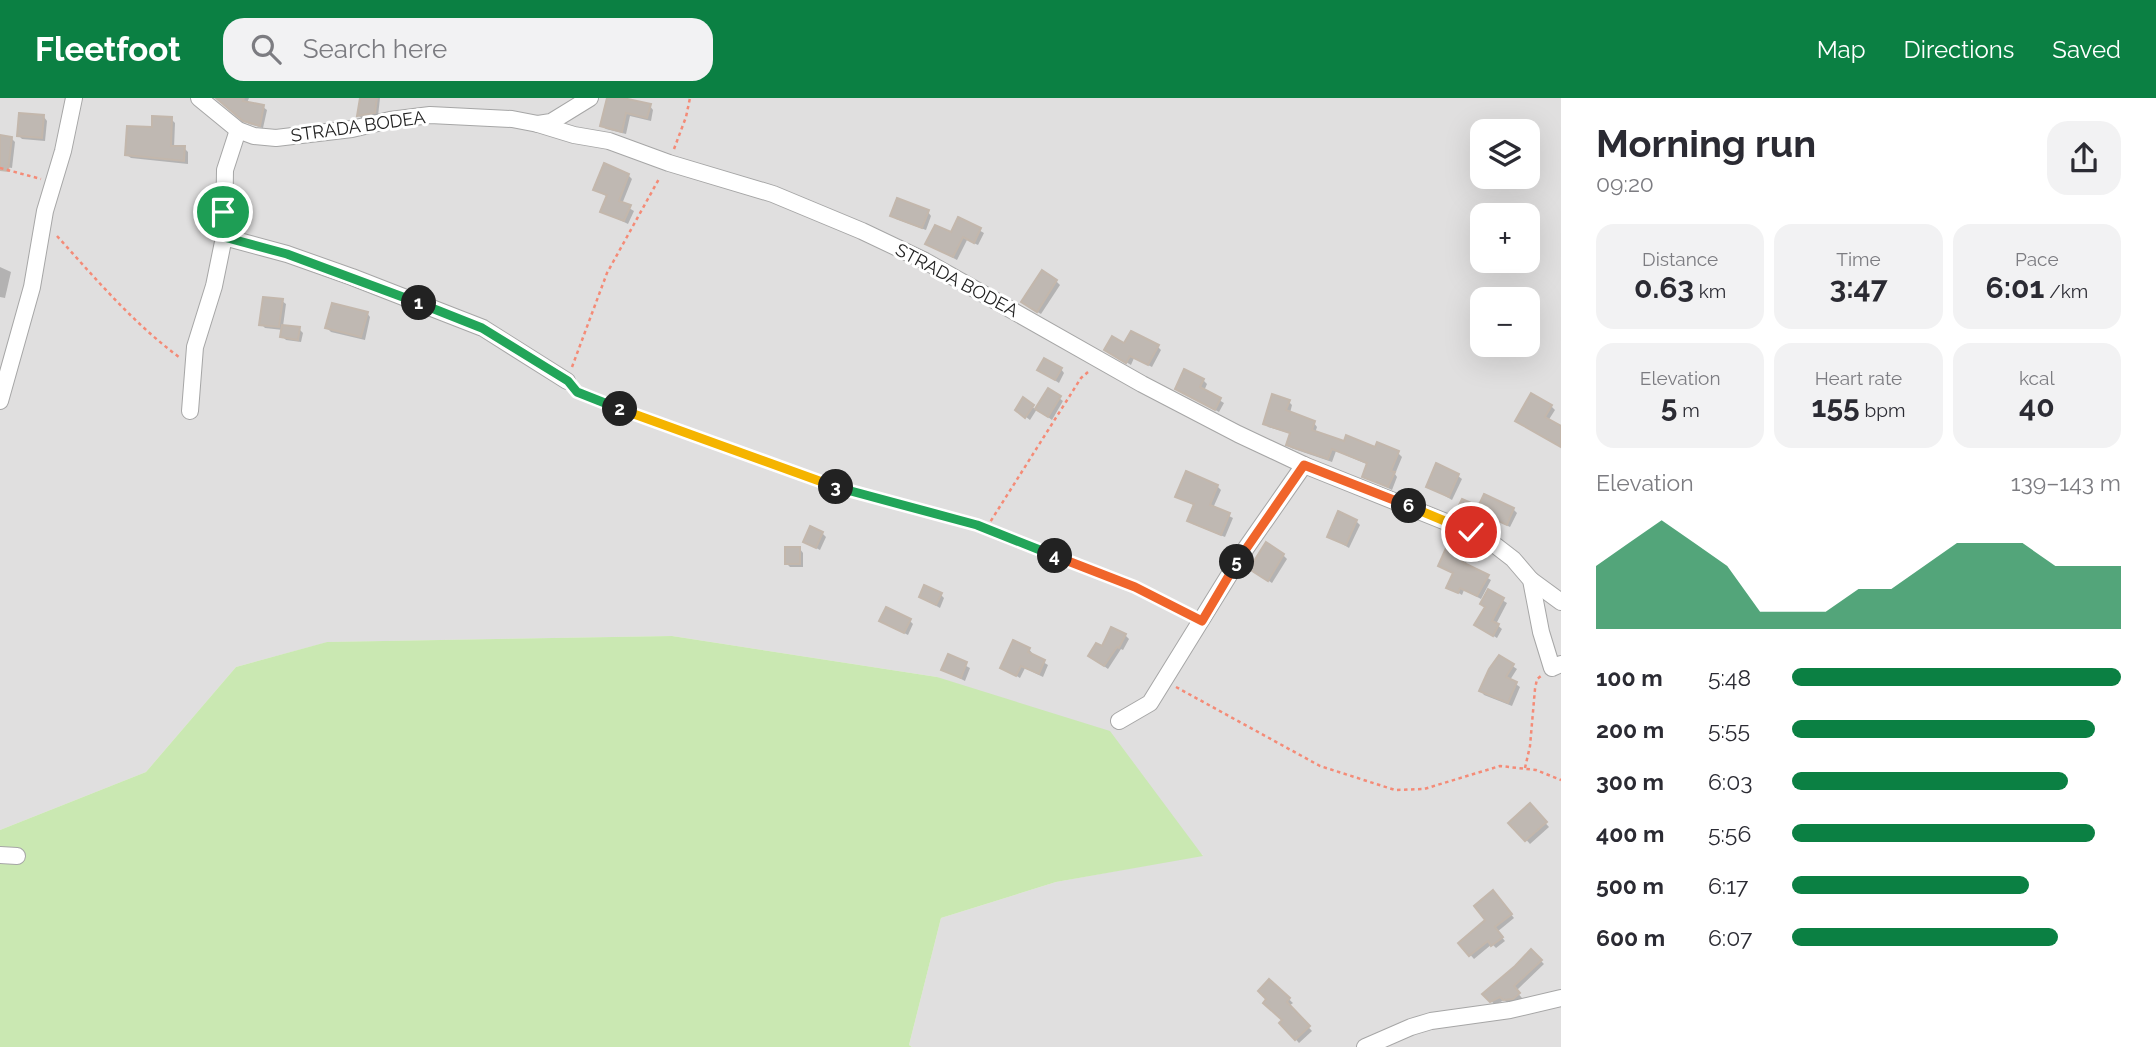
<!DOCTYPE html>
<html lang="en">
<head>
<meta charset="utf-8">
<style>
  body { margin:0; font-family:Raleway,sans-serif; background:#f2f2f3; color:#2b2b33; height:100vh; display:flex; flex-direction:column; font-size:26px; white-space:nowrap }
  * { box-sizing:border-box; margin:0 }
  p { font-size:23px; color:#7c7c81 }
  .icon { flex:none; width:38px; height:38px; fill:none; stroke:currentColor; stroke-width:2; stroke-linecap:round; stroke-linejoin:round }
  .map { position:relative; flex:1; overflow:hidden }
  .panel { display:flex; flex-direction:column; background:#fff; width:595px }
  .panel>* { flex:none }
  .buttons { position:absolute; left:1470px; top:21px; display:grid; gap:14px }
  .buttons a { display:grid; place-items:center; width:70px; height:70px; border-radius:14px; background:#fff; box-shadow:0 7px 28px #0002; font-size:35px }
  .pin { position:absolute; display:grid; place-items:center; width:60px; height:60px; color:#fff; margin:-30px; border:4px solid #fff; border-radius:50%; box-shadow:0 2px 7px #0007 }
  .km { position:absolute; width:35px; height:35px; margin:-18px; border-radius:50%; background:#222; color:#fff; font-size:19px; line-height:35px; text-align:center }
  .round { display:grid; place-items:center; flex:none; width:74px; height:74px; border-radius:21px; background:#f2f2f3 }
  .summary { display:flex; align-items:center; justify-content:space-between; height:119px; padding:0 35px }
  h1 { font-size:38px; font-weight:700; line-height:52px }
  .metrics { display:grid; grid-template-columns:repeat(3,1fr); gap:10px; height:119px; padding:7px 35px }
  .metrics div { display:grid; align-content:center; border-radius:18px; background:#f2f2f3; text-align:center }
  .metrics b { font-size:30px; font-weight:700 }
  .metrics small { font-size:19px; font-weight:400 }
  .metrics p { font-size:19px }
  .chart { height:196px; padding:14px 35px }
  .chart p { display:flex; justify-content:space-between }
  .chart svg { width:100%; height:126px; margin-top:7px; fill:#0b8043; opacity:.7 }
  ul { padding:0 35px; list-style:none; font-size:23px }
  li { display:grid; grid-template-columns:112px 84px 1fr; align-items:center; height:52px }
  li i { height:18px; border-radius:9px; background:#0b8043 }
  header { display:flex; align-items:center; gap:42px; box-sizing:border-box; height:98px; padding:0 35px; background:#0b8043; color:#fff }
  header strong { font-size:33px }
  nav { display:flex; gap:38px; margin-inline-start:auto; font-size:24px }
  .search { width:490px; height:63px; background:#f2f2f3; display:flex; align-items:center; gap:18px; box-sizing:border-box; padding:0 24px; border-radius:21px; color:#7c7c81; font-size:26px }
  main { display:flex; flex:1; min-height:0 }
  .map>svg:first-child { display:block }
  .residential { fill:#e0dfdf; fill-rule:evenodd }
  .grass { fill:#cae8b2 }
  .shadow { fill:#0003 }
  .building { fill:#bfb8b2; stroke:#c3b7ac; stroke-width:2 }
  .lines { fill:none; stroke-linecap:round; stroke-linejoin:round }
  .minor-casing { stroke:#a6a6a6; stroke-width:18 }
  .path { stroke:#f48b77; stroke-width:2.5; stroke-dasharray:3.5 3.5; stroke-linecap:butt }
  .minor { stroke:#fff; stroke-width:16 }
  .split-1-casing { stroke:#fff; stroke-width:14 }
  .split-2-casing { stroke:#fff; stroke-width:14 }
  .split-3-casing { stroke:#fff; stroke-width:14 }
  .split-4-casing { stroke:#fff; stroke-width:14 }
  .split-5-casing { stroke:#fff; stroke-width:14 }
  .split-6-casing { stroke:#fff; stroke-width:14 }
  .split-7-casing { stroke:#fff; stroke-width:14 }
  .split-1 { stroke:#22a559; stroke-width:9 }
  .split-2 { stroke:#22a559; stroke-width:9 }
  .split-3 { stroke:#f5b400; stroke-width:9 }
  .split-4 { stroke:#22a559; stroke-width:9 }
  .split-5 { stroke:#f0652b; stroke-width:9 }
  .split-6 { stroke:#f0652b; stroke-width:9 }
  .split-7 { stroke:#f5b400; stroke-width:9 }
  .labels { text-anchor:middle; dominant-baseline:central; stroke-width:6; stroke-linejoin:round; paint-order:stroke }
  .street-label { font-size:18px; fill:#222; stroke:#fff }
</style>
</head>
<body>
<header>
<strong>Fleetfoot</strong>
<div class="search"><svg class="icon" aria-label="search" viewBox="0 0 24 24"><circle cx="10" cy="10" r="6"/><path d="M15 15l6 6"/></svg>Search here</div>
<nav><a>Map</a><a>Directions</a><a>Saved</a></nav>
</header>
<main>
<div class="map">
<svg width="1561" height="949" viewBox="0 0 1561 949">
  <rect width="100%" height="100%" fill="#f1efe9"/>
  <path class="residential" d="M 0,0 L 1561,0 L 1561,949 L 912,949 L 909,947 L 941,820 L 1056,784 L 1203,757 L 937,579 L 672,538 L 328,544 L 236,569 L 146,674 L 0,732 ZM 1482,33 L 1528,33 L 1528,79 L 1482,79 ZM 1482,117 L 1528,117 L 1528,163 L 1482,163 ZM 1482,201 L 1528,201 L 1528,247 L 1482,247 Z"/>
  <path class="grass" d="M 672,538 L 937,579 L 1110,633 L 1203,758 L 1056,784 L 941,820 L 909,947 L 912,949 L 0,949 L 0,732 L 146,674 L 236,569 L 327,544 Z"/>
  <g class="shadow">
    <path d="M 217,0 L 249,0 L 247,5 L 263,9 L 267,12 L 263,30 L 249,26 Z"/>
    <path d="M 361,0 L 380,0 L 378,18 L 363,21 L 359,18 Z"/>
    <path d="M 608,0 L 650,8 L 653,12 L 651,23 L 630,18 L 626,36 L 606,31 L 602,28 Z"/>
    <path d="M 44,19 L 47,23 L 45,43 L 22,41 L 18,37 Z"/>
    <path d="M 171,21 L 175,25 L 174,50 L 184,50 L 188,54 L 188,66 L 131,60 L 127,57 L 153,31 Z"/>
    <path d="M 0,39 L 11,40 L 15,44 L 12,70 L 0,68 Z"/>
    <path d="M 628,77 L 632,81 L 622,106 L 634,113 L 628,126 L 602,113 L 608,99 L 595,92 Z"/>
    <path d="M 928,114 L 931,118 L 926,132 L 896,121 L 892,117 Z"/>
    <path d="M 959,121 L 984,135 L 978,147 L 967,142 L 957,162 L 927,146 L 951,137 Z"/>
    <path d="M 0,169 L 11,174 L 5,200 L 0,199 Z"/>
    <path d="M 1056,183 L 1060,187 L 1041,216 L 1027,208 Z"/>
    <path d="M 282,203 L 286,206 L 283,228 L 299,231 L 303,235 L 301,244 L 286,242 L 282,238 L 283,232 L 265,230 L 261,226 Z"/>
    <path d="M 367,215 L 370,219 L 365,242 L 331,234 L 327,230 Z"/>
    <path d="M 1125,247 L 1158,249 L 1161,252 L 1152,269 L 1134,260 L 1131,267 L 1106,252 Z"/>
    <path d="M 1061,271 L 1064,275 L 1059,285 L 1039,272 Z"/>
    <path d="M 1203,282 L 1207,286 L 1204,293 L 1224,305 L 1219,314 L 1177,291 Z"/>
    <path d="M 1048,292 L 1063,303 L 1052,322 L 1037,311 L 1030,322 L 1017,312 L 1024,302 L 1036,312 Z"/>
    <path d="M 1289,304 L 1292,307 L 1290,315 L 1314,325 L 1317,329 L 1315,335 L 1345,346 L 1375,351 L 1377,346 L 1398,355 L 1402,359 L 1395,376 L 1397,379 L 1392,392 L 1364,378 L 1369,367 L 1336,353 L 1332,364 L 1291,350 L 1288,346 L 1292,336 L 1268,329 L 1265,325 Z"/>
    <path d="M 1551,308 L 1555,312 L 1548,323 L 1561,330 L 1561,349 L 1521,326 Z"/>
    <path d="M 1458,378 L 1462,381 L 1452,402 L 1428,388 Z"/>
    <path d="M 1217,388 L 1221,392 L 1213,410 L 1233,420 L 1225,439 L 1193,426 L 1189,422 L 1195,408 L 1177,398 Z"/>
    <path d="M 1475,409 L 1478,412 L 1513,411 L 1517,415 L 1510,429 L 1478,413 L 1473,424 L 1457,415 Z"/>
    <path d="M 1356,423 L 1360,427 L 1349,450 L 1329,438 Z"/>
    <path d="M 822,435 L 826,439 L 820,452 L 805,444 Z"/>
    <path d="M 800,451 L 803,455 L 803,469 L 790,469 L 786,465 Z"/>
    <path d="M 1283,457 L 1287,461 L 1272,485 L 1251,471 Z"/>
    <path d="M 1463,460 L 1467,463 L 1465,467 L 1491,482 L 1481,501 L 1464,492 L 1462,497 L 1449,489 L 1454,476 L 1440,468 Z"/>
    <path d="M 1489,494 L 1507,505 L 1496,526 L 1502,531 L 1497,540 L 1476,527 L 1486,510 Z"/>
    <path d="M 941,497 L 944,500 L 940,510 L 921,499 Z"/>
    <path d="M 909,522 L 913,526 L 908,537 L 881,523 Z"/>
    <path d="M 1125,537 L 1129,541 L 1123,552 L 1121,551 L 1108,571 L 1094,561 L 1102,551 Z"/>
    <path d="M 1029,551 L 1032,555 L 1031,557 L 1048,567 L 1043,579 L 1025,570 L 1020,580 L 1002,569 Z"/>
    <path d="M 949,559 L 970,570 L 965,583 L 944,572 Z"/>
    <path d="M 1499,559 L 1517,571 L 1510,582 L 1520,589 L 1512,608 L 1484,597 L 1481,593 Z"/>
    <path d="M 1530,708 L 1549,729 L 1530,746 L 1511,725 Z"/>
    <path d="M 1496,798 L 1514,820 L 1497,834 L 1505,843 L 1496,850 L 1492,846 L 1474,861 L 1460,845 L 1488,822 Z"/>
    <path d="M 1531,853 L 1544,866 L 1516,893 L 1522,900 L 1517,904 L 1508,905 L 1504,902 L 1495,907 L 1485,896 Z"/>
    <path d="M 1269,883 L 1293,905 L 1289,908 L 1312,933 L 1299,945 L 1281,925 L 1285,923 L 1269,901 Z"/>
  </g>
  <g class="building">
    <path d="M 216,0 L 244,0 L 243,3 L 264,7 L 260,28 L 243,23 Z"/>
    <path d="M 360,0 L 377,0 L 375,15 L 357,18 Z"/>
    <path d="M 607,0 L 623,0 L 651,6 L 647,20 L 626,15 L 622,34 L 600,28 Z"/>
    <path d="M 19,15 L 44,17 L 42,40 L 17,38 Z"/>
    <path d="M 152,18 L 172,19 L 171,48 L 185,48 L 184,63 L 125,57 L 127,28 L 152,29 Z"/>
    <path d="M 0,37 L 12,39 L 8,73 L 0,72 Z"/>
    <path d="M 604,65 L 629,76 L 619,103 L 631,107 L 624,123 L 600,114 L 607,97 L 593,92 Z"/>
    <path d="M 897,100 L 929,112 L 922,130 L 890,118 Z"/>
    <path d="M 958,119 L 981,130 L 974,145 L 963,139 L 953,159 L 925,146 L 935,127 L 951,134 Z"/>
    <path d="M 1042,172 L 1057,182 L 1037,214 L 1021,204 Z"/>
    <path d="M 263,199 L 283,201 L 279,229 L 259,227 Z"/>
    <path d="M 332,205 L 368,214 L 361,239 L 325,230 Z"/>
    <path d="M 282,227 L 300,229 L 298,242 L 280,239 Z"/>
    <path d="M 1131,233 L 1159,247 L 1148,267 L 1130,258 L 1126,265 L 1104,252 L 1112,238 L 1124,245 Z"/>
    <path d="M 1044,260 L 1062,270 L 1055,282 L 1037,272 Z"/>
    <path d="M 1184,271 L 1204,281 L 1200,289 L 1221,300 L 1215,312 L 1175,291 Z"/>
    <path d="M 1048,290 L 1061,298 L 1048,319 L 1035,311 Z"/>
    <path d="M 1531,295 L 1552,307 L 1545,319 L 1561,328 L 1561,349 L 1515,323 Z"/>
    <path d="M 1272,296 L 1290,302 L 1286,312 L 1315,323 L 1312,332 L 1344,343 L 1346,337 L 1375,349 L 1377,344 L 1399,353 L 1391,373 L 1395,374 L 1388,389 L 1362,379 L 1367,365 L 1332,351 L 1328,361 L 1286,347 L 1290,335 L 1263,326 Z"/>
    <path d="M 1023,299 L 1034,307 L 1025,320 L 1015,312 Z"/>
    <path d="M 1436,365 L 1459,376 L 1449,399 L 1426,389 Z"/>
    <path d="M 1186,373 L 1218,387 L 1210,407 L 1230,415 L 1221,437 L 1187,423 L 1194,406 L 1175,399 Z"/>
    <path d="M 1484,396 L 1514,410 L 1507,427 L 1476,413 Z"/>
    <path d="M 1462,401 L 1476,407 L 1469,422 L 1455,415 Z"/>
    <path d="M 1338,413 L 1357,422 L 1346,447 L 1327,439 Z"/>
    <path d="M 810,428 L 823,434 L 816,450 L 803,444 Z"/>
    <path d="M 1266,444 L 1284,456 L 1268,483 L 1249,471 Z"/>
    <rect x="785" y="449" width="15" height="17"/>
    <path d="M 1446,450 L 1464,458 L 1462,464 L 1489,477 L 1477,498 L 1460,490 L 1458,495 L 1446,490 L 1453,475 L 1438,468 Z"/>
    <path d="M 924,487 L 942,495 L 936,507 L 919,499 Z"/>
    <path d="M 1488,491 L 1504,500 L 1492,523 L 1499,526 L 1493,538 L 1474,527 L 1485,509 L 1480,506 Z"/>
    <path d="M 886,509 L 911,521 L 904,535 L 879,523 Z"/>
    <path d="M 1111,529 L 1126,536 L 1119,550 L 1117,549 L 1104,568 L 1088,558 L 1096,545 L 1102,548 Z"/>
    <path d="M 1013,542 L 1030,550 L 1028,554 L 1045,562 L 1039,576 L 1021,568 L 1016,578 L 1000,570 Z"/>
    <path d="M 948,556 L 967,564 L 961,580 L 941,572 Z"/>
    <path d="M 1499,557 L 1514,566 L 1506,579 L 1517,584 L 1508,605 L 1479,593 L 1489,571 Z"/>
    <path d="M 1530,705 L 1547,724 L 1525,743 L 1508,725 Z"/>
    <path d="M 1493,792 L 1512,816 L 1495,829 L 1503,839 L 1491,848 L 1488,843 L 1469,858 L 1458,845 L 1485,822 L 1474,808 Z"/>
    <path d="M 1531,851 L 1542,862 L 1514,888 L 1520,895 L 1513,901 L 1503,902 L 1500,899 L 1490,904 L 1482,896 L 1515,868 Z"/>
    <path d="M 1269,881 L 1290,900 L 1287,904 L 1310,928 L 1295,942 L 1279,925 L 1282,922 L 1263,905 L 1266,901 L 1258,893 Z"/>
  </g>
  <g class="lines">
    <defs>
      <g id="minor">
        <path d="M 199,0 L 238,32 L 254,38 L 276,40 L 352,31 L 390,22 L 430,17 L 512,21 L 538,26 L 574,37 L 609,43 L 669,65 L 773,96 L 862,133 L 925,163 L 1142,286 L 1238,336 L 1304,367 L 1471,434 L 1491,444 L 1513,461 L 1531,482 L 1541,534 L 1552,570 L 1561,566"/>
        <path d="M 538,26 L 551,24 L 590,0"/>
        <path d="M 224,139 L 287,156 L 352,179 L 483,230 L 567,283"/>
        <path d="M 0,303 L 32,189 L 45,113 L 63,53 L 74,0"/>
        <path d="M 190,313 L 195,249 L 214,188 L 224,139 L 225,72 L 238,32"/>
        <path d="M 1531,482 L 1561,504"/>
        <path d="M 1119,623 L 1150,605 L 1244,453 L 1304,367"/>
        <path d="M 0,757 L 17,758"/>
        <path d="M 1365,949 L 1411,929 L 1431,923 L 1510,912 L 1561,900"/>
      </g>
    </defs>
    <use href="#minor" class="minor-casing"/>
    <g class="path">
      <path d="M 674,51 L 686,19 L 690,0"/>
      <path d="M 0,70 L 41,81"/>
      <path d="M 57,138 C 95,180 133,225 179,259"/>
      <path d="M 572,269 L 607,175 L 660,79"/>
      <path d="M 576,293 L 765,365 L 847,393 L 986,430 L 1135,489 L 1187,515"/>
      <path d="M 987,429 L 1081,280 L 1088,274"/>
      <path d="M 1176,589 L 1320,668 L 1395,692 L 1424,691 L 1500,668 L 1536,672 L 1561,682"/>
      <path d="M 1525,670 L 1530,648 L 1535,591 L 1537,581 L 1541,578"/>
    </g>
    <use href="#minor" class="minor"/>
  </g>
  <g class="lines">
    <defs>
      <path id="split-1" d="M 223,114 L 224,139 L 287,156 L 419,205"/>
      <path id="split-2" d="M 419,205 L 482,230 L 568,283 L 577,294 L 620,311"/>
      <path id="split-3" d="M 620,311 L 836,389"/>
      <path id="split-4" d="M 836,389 L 977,427 L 1055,458"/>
      <path id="split-5" d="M 1055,458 L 1135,489 L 1202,523 L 1237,464"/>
      <path id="split-6" d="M 1237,464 L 1304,367 L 1409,408"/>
      <path id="split-7" d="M 1409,408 L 1471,434"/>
    </defs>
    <use href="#split-1" class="split-1-casing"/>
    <use href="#split-2" class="split-2-casing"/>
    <use href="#split-3" class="split-3-casing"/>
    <use href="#split-4" class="split-4-casing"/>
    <use href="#split-5" class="split-5-casing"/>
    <use href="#split-6" class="split-6-casing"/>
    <use href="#split-7" class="split-7-casing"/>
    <use href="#split-1" class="split-1"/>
    <use href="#split-2" class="split-2"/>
    <use href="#split-3" class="split-3"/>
    <use href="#split-4" class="split-4"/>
    <use href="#split-5" class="split-5"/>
    <use href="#split-6" class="split-6"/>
    <use href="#split-7" class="split-7"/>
  </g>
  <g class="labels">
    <g class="street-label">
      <text transform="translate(358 28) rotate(-8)">STRADA BODEA</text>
      <text transform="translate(957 182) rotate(28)">STRADA BODEA</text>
    </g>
  </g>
</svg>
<div class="buttons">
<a><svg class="icon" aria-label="layers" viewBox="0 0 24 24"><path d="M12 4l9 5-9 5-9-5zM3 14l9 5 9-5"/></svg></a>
<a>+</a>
<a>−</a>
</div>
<div class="pin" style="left:223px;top:114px;background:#1e9e55"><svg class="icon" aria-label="arrive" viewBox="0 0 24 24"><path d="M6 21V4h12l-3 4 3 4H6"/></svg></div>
<div class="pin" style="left:1471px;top:434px;background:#d93025"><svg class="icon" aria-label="check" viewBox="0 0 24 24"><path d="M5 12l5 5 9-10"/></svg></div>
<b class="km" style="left:419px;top:205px">1</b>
<b class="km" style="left:620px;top:311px">2</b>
<b class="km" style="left:836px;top:389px">3</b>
<b class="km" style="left:1055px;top:458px">4</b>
<b class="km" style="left:1237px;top:464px">5</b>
<b class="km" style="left:1409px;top:408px">6</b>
</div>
<section class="panel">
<div class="summary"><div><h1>Morning run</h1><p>09:20</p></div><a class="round"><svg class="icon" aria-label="share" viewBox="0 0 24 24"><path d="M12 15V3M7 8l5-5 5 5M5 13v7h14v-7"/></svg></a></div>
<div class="metrics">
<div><p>Distance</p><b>0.63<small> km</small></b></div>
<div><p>Time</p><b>3:47</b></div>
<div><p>Pace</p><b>6:01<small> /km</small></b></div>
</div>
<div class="metrics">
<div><p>Elevation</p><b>5<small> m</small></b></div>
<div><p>Heart rate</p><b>155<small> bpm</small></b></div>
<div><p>kcal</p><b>40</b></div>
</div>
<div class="chart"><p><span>Elevation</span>139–143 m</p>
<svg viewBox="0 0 160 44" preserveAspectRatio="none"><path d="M0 44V22L10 14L20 6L30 14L40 22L50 38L60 38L70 38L80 30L90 30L100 22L110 14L120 14L130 14L140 22L150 22L160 22V44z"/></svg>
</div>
<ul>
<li><b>100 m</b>5:48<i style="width:100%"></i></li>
<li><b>200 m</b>5:55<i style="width:92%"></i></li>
<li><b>300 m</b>6:03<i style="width:84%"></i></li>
<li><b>400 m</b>5:56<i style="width:92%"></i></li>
<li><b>500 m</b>6:17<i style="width:72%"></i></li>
<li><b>600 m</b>6:07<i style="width:81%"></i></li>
</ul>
</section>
</main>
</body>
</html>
